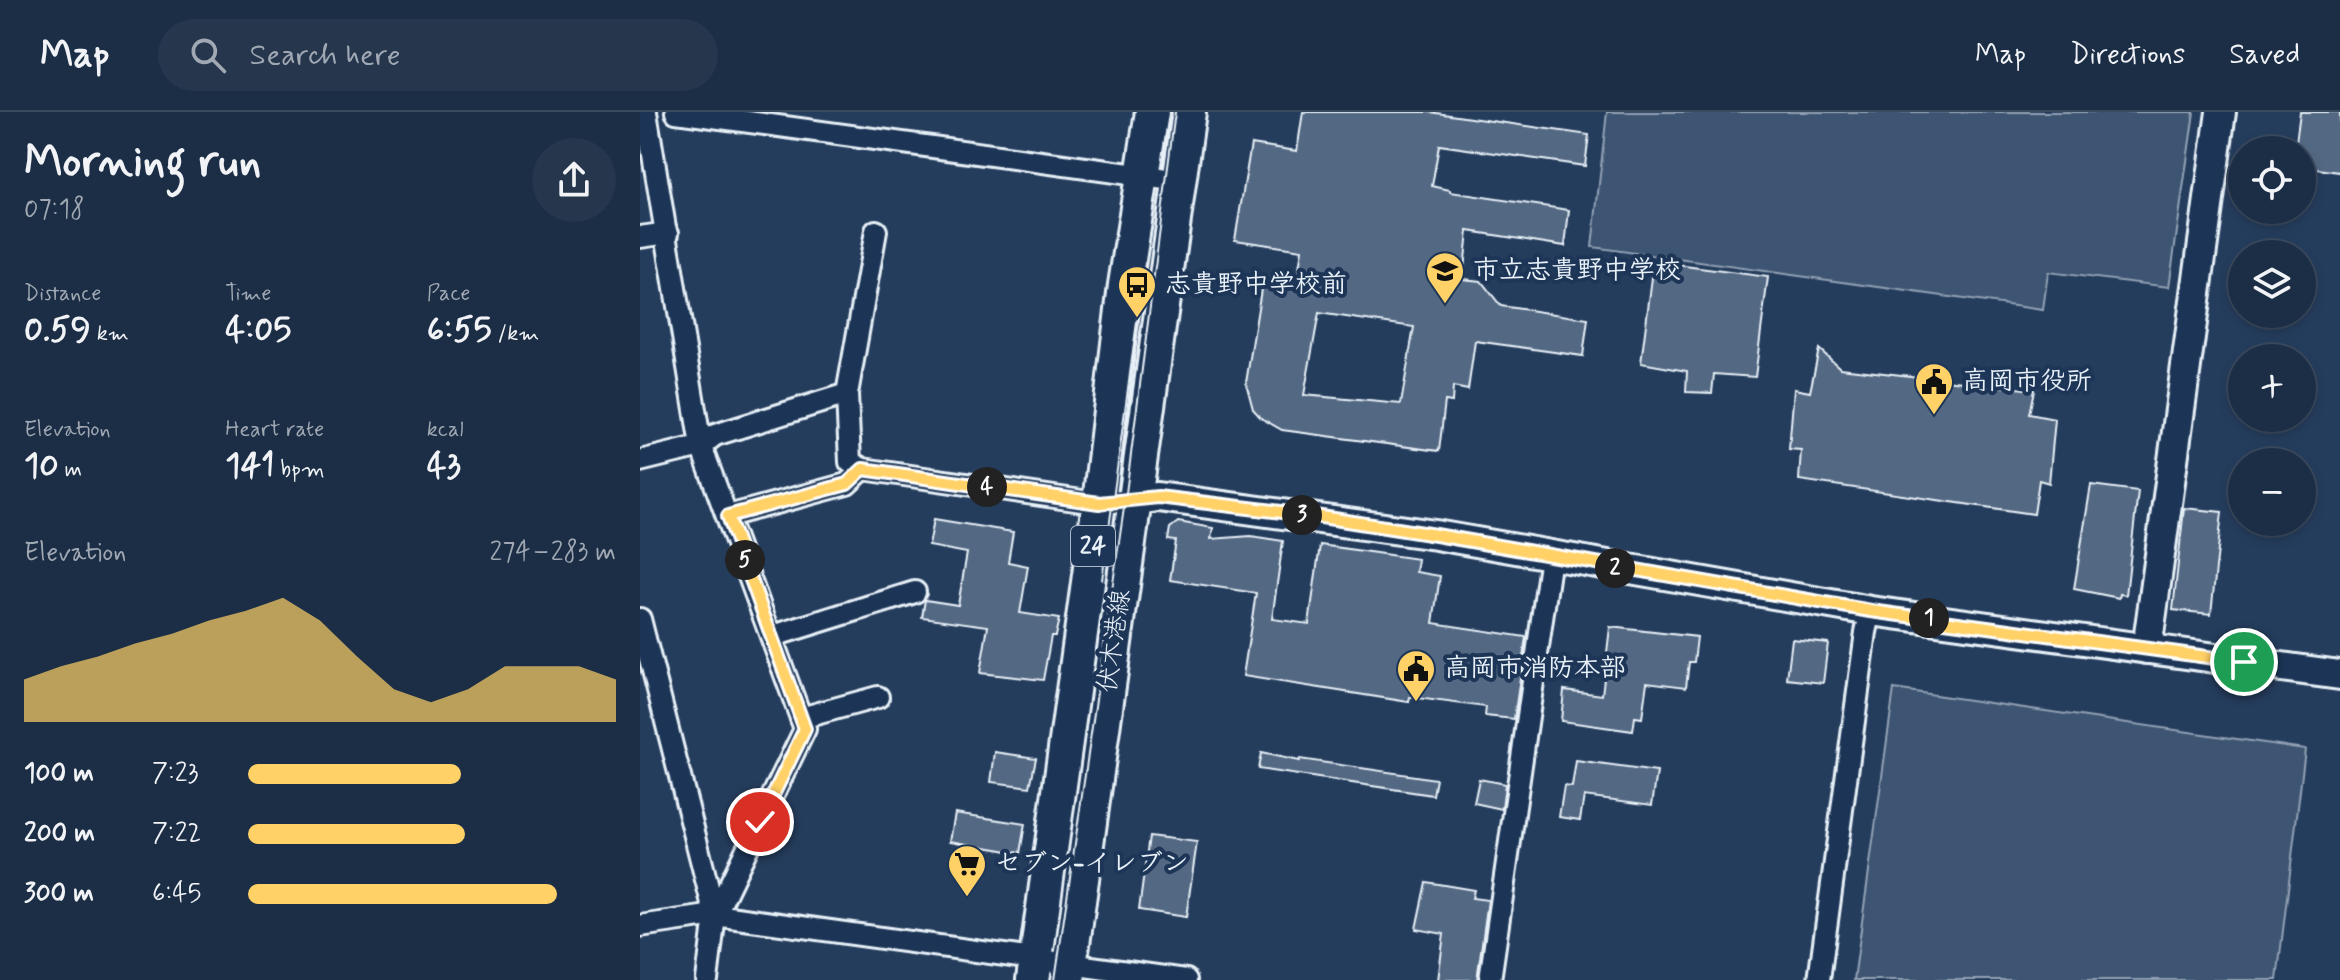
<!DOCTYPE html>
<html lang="en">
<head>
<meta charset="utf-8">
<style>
  body { margin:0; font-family:Mynerve,"Klee One",sans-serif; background:#25364d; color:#f1f3f6; height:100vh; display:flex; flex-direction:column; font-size:30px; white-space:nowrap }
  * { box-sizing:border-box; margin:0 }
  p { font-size:26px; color:#a0a8b3 }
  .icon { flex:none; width:44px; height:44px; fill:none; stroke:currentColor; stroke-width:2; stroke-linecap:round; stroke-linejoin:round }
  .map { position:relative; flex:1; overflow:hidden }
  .details { display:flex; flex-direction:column; background:#1c2e46; width:640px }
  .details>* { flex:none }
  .controls { position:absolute; left:1588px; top:24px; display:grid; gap:16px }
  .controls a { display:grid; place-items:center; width:88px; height:88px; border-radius:50%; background:#1c2e46; box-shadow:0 4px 12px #0003,0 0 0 2px #3a4a5f; font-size:40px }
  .pin { position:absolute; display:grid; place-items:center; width:68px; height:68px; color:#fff; margin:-34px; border:4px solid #fff; border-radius:50%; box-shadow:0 2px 8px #0007 }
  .km { position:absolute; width:40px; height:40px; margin:-20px; border-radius:50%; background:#222; color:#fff; font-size:22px; line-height:40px; text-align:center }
  .round { display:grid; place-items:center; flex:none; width:84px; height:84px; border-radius:42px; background:#25364d }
  .head { display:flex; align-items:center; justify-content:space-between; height:136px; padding:0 24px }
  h1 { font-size:44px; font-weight:700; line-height:60px }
  .figures { display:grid; grid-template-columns:repeat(3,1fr); gap:12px; height:136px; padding:8px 24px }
  .figures div { display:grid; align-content:center }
  .figures b { font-size:34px; font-weight:700 }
  .figures small { font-size:22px; font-weight:400 }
  .figures p { font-size:22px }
  .chart { height:224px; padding:16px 24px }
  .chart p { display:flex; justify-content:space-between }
  .chart svg { width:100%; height:144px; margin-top:8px; fill:#ffd166; opacity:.7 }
  ul { padding:0 24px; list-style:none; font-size:26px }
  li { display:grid; grid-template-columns:128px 96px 1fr; align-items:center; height:60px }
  li i { height:20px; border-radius:10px; background:#ffd166 }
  header { display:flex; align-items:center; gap:48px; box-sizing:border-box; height:112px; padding:0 40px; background:#1c2e46; border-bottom:2px solid #3a4a5f }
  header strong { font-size:38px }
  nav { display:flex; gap:44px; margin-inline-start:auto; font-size:28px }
  .search { width:560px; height:72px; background:#25364d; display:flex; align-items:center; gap:20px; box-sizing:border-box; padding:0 28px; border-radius:44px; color:#a0a8b3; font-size:30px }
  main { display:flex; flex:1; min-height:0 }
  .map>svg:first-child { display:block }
  .green { fill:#3e5472; stroke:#93a2b5; stroke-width:2 }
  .building { fill:#536782; stroke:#e8f1f8; stroke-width:2; fill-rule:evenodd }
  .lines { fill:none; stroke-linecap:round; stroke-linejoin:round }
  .street-casing { stroke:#e8f1f8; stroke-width:26 }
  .secondary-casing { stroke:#e8f1f8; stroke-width:34 }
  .primary-casing { stroke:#e8f1f8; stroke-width:38 }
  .street { stroke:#1d3557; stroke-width:20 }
  .secondary { stroke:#1d3557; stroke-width:28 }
  .primary { stroke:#1d3557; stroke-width:32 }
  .tram { stroke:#e8f1f8; stroke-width:2 }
  .route-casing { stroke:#fff; stroke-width:16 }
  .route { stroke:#ffd166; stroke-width:10 }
  .labels { text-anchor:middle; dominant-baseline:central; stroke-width:8; stroke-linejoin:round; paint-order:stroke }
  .shield { fill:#1d3557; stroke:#abb9c8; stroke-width:2 }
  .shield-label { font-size:24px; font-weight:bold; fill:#e8f1f8 }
  .poi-label { font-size:26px; font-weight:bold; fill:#e8f1f8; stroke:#1d3557; text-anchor:start }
  .street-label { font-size:26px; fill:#e8f1f8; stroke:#1d3557 }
</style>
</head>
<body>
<header>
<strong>Map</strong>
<div class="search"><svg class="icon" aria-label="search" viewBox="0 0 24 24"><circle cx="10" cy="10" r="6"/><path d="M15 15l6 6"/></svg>Search here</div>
<nav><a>Map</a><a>Directions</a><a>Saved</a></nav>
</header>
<main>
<section class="details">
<div class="head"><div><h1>Morning run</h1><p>07:18</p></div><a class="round"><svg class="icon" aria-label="share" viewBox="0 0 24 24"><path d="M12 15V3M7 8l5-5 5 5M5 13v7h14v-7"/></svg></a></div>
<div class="figures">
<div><p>Distance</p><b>0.59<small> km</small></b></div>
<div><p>Time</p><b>4:05</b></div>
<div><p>Pace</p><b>6:55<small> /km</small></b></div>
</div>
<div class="figures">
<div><p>Elevation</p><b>10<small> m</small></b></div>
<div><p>Heart rate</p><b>141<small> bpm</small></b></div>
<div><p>kcal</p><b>43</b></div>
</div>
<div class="chart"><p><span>Elevation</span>274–283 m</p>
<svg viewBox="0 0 160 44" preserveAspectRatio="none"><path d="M0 44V31L10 27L20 24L30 20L40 17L50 13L60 10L70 6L80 13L90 24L100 34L110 38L120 34L130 27L140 27L150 27L160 31V44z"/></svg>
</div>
<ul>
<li><b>100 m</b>7:23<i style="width:58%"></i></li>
<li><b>200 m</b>7:22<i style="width:59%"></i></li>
<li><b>300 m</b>6:45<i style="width:84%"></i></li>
</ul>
</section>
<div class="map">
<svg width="1700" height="868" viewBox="0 0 1700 868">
  <rect width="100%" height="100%" fill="#253d5d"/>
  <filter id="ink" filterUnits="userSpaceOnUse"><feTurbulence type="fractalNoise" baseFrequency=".0125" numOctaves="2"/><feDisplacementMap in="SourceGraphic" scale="16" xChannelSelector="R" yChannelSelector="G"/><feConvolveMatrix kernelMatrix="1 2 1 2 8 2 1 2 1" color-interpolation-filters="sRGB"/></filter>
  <g filter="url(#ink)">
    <g class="green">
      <path d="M 967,0 L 1554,0 L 1529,175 L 1408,160 L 1403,198 L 952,135 Z"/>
      <path d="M 1254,577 L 1665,637 L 1637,868 L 1214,868 Z"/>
    </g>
    <g class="building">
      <path d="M 663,0 L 789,0 L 949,23 L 945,54 L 799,33 L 792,74 L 810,78 L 810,80 L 929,98 L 925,134 L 828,119 L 823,167 L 841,169 L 861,194 L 948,207 L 943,244 L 835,229 L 828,278 L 813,275 L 812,290 L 805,289 L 799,339 L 642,318 L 621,306 L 613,297 L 606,271 L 623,165 L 657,170 L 662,138 L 595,128 L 611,32 L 657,39 ZM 679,201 L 774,215 L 761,292 L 664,283 Z"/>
      <path d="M 1660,0 L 1700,0 L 1700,60 L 1662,55 L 1662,38 L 1655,38 Z"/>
      <path d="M 1014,150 L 1128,165 L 1115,265 L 1074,262 L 1072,281 L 1046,280 L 1047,259 L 1001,251 Z"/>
      <path d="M 1179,237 L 1200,256 L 1394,278 L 1389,302 L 1415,307 L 1409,371 L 1399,368 L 1394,402 L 1159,368 L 1161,338 L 1149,337 L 1154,277 L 1170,280 Z"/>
      <path d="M 1451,373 L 1498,379 L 1486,483 L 1480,482 L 1479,486 L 1434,477 Z"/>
      <path d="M 1544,396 L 1582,400 L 1571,502 L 1533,498 Z"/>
      <path d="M 294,407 L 373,420 L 368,450 L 388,454 L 380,501 L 419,507 L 415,524 L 411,524 L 403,568 L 340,561 L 348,514 L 282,505 L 285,488 L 318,493 L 327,441 L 289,434 Z"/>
      <path d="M 538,410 L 573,416 L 571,427 L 611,424 L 643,429 L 632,507 L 669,512 L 680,433 L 778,447 L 776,460 L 800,464 L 793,511 L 886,525 L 874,607 L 845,604 L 846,595 L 770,585 L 769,590 L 603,564 L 616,481 L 530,468 L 536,429 L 528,428 L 530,416 Z"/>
      <path d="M 970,515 L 1057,525 L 1054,550 L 1049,550 L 1046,575 L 1007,570 L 1002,606 L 995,605 L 993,619 L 921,609 L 924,578 L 962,583 Z"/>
      <path d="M 1152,527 L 1188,531 L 1183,571 L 1147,567 Z"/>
      <path d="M 355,640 L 396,646 L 390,675 L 351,670 Z"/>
      <path d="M 621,641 L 659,649 L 660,647 L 796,667 L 793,683 L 618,657 Z"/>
      <path d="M 936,649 L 1017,660 L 1012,693 L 944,684 L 940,708 L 919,705 L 924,674 L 932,675 Z"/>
      <path d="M 839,667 L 865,672 L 862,697 L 834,691 Z"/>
      <path d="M 315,701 L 385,712 L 380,741 L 310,729 Z"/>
      <path d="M 509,724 L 557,730 L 546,805 L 499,798 Z"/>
      <path d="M 786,770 L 834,778 L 832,786 L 848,788 L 837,868 L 798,868 L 804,822 L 776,817 Z"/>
    </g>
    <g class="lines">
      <defs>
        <g id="street">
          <path d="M 6,0 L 61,334 L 165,617 L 75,803 L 67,868"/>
          <path d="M 36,0 L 541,69"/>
          <path d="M 236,119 L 207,282 L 210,350 L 223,357 L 442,389 L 459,391 L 494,388"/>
          <path d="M 0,125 L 28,121"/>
          <path d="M 0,349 L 61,334 L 75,323 L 207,282"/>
          <path d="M 88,404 L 207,372 L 223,357"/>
          <path d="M 0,507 L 75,803"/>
          <path d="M 133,524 L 275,480"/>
          <path d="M 161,606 L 238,585"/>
          <path d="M 0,814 L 75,803 L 546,868"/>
          <path d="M 850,868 L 911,445"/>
          <path d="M 1179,868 L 1226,520 L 1231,499"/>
        </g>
        <g id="secondary">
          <path d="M 494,388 L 518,385 L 796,423 L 1231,499 L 1700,563"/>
          <path d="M 1507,537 L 1581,0"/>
        </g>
        <g id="primary">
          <path d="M 393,868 L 459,391 L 485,173 L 512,0"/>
          <path d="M 428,868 L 549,0"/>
        </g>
      </defs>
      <use href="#street" class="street-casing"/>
      <use href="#secondary" class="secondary-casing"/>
      <use href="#primary" class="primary-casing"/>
      <use href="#street" class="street"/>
      <use href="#secondary" class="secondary"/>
      <use href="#primary" class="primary"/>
      <g class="tram">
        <path d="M 462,468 L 505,151"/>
        <path d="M 415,868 L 485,389 L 535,0"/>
      </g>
    </g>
  </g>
  <g class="lines" filter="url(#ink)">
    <defs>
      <path id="route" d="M 120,710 L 165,617 L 88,404 L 207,372 L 223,357 L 459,391 L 518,385 L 675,404 L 796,423 L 1231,499 L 1604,550"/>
    </defs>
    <use href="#route" class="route-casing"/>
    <use href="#route" class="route"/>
  </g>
  <defs>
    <symbol id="school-pin" viewBox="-11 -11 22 30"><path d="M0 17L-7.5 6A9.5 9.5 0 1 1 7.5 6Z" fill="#ffd166" stroke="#1d3557"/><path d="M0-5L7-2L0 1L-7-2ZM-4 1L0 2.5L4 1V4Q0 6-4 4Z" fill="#111"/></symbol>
    <symbol id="bus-pin" viewBox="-11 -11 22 30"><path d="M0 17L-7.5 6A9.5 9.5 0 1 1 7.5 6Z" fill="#ffd166" stroke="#1d3557"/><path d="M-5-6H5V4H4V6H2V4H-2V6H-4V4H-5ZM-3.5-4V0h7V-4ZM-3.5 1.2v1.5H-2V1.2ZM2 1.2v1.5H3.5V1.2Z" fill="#111"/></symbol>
    <symbol id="civic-pin" viewBox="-11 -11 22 30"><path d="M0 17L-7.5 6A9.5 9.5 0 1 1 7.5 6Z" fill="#ffd166" stroke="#1d3557"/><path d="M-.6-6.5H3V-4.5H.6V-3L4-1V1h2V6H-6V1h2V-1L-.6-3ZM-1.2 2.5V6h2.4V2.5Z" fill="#111"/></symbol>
    <symbol id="supermarket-pin" viewBox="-11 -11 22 30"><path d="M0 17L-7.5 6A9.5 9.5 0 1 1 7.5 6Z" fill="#ffd166" stroke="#1d3557"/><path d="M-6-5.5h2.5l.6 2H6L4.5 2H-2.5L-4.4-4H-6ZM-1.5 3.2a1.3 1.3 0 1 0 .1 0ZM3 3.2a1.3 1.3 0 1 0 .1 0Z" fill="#111"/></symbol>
  </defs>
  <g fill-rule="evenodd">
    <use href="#school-pin" x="783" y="137" width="44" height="60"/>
    <use href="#bus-pin" x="475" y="151" width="44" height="60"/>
    <use href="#civic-pin" x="1272" y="248" width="44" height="60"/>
    <use href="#civic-pin" x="754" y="535" width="44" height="60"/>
    <use href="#supermarket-pin" x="305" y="730" width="44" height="60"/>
  </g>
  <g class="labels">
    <rect class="shield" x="431" y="414" width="44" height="40" rx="6"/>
    <g class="shield-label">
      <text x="453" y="434">24</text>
    </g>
    <g class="poi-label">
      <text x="833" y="159">市立志貴野中学校</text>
      <text x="525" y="173">志貴野中学校前</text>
      <text x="1322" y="270">高岡市役所</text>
      <text x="804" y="557">高岡市消防本部</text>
      <text x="355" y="752">セブン-イレブン</text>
    </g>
    <g class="street-label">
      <text transform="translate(475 529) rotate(-82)">伏木港線</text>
    </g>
  </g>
</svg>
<div class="controls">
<a><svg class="icon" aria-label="locate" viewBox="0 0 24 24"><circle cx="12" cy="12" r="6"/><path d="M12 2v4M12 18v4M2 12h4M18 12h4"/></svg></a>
<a><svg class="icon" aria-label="layers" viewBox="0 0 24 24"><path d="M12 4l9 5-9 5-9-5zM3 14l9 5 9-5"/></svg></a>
<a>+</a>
<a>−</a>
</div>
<div class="pin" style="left:1604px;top:550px;background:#1e9e55"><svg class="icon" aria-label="arrive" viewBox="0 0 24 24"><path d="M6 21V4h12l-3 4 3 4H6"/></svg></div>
<div class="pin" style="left:120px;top:710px;background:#d93025"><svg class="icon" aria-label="check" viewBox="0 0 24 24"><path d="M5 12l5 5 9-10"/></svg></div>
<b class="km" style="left:1289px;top:506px">1</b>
<b class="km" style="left:975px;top:456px">2</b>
<b class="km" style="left:662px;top:403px">3</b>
<b class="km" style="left:347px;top:375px">4</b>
<b class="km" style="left:105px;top:448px">5</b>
</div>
</main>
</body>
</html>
